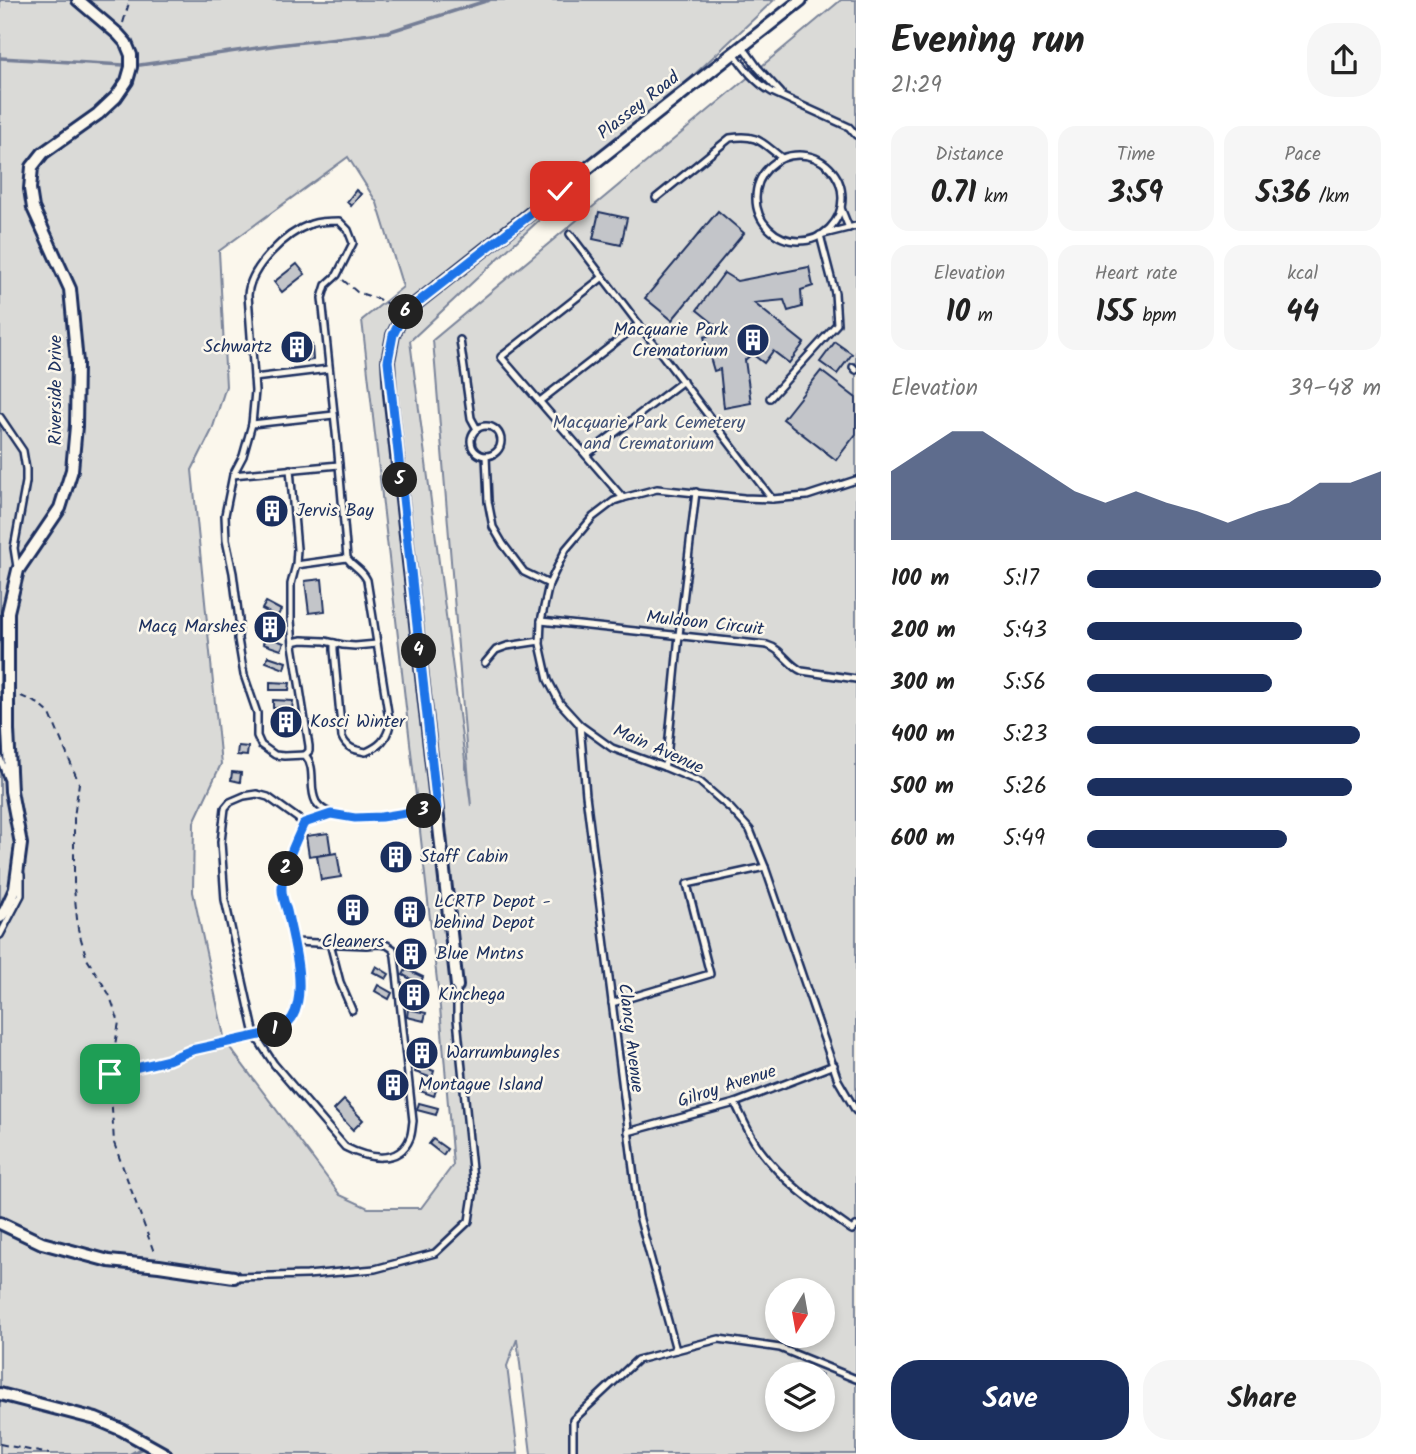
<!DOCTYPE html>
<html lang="en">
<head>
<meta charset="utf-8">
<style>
  body { margin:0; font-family:Kalam,sans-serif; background:#f6f6f6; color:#222; height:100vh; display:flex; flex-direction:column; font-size:26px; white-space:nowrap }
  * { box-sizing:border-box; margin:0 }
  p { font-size:23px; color:#767676 }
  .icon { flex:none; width:38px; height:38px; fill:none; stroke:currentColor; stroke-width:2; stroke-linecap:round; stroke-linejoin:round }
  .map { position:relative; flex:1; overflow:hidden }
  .details { display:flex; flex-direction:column; background:#fff; width:560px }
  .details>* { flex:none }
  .needle { width:46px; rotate:191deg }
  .tools { position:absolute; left:765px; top:1278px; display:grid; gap:14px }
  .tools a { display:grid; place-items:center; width:70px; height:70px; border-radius:50%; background:#fff; box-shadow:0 4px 10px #0003; font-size:35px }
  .pin { position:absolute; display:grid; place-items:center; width:60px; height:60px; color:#fff; margin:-30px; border-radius:14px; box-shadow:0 4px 10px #0006 }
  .km { position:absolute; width:35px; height:35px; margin:-18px; border-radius:50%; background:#222; color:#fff; font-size:19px; line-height:35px; text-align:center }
  .round { display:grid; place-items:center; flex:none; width:74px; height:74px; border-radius:28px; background:#f6f6f6 }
  .headline { display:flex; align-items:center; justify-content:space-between; height:119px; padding:0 35px }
  h1 { font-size:38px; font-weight:700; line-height:52px }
  .metrics { display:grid; grid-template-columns:repeat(3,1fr); gap:10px; height:119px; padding:7px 35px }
  .metrics div { display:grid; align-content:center; border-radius:18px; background:#f6f6f6; text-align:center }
  .metrics b { font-size:30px; font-weight:700 }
  .metrics small { font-size:19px; font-weight:400 }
  .metrics p { font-size:19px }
  .chart { height:196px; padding:14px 35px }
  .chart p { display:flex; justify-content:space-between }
  .chart svg { width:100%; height:126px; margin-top:7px; fill:#1b2f5e; opacity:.7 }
  .action { display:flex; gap:14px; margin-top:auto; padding:14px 35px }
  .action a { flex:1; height:80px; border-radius:28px; background:#1b2f5e; color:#fff; font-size:28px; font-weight:700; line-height:80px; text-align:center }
  .action a+a { background:#f6f6f6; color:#222 }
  ul { padding:0 35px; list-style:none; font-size:23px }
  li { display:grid; grid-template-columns:112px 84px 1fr; align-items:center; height:52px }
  li i { height:18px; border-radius:9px; background:#1b2f5e }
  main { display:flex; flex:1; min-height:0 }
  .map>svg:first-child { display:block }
  .green { fill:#dadad7; stroke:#7a849a; stroke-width:2; fill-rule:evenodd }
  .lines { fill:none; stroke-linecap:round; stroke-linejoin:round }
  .stream { stroke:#747e96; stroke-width:3.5 }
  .building { fill:#c3c5c9; stroke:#1b2f5e; stroke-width:2 }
  .lane-casing { stroke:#1b2f5e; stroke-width:10 }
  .street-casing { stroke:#1b2f5e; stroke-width:16 }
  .path { stroke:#1b2f5e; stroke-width:2; stroke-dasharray:7 5; stroke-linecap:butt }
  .lane { stroke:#fbf7ec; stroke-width:5 }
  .street { stroke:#fbf7ec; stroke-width:10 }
  .route-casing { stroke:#fff; stroke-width:14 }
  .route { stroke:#1a73e8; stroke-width:9 }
  .labels { text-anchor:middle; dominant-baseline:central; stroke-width:5; stroke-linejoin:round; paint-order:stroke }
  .street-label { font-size:18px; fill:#1b2f5e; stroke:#fbf7ec }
  .poi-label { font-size:18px; fill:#1b2f5e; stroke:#fbf7ec; text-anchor:start }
  .park-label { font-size:18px; fill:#415176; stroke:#fbf7ec }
</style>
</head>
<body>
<main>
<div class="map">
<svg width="856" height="1454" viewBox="0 0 856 1454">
  <rect width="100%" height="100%" fill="#fbf7ec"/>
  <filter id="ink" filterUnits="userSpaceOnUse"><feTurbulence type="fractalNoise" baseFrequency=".0143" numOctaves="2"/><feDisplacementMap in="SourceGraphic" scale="14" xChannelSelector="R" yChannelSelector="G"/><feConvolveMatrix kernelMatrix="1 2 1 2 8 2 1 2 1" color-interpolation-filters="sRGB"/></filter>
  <g filter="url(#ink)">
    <path class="green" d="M 0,0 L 774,0 L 410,341 L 471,806 L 433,340 L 841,0 L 856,0 L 856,1454 L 531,1454 L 517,1339 L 507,1366 L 518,1454 L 0,1454 ZM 348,157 L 377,203 L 403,287 L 362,320 L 440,1007 L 453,1165 L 421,1208 L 368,1208 L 340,1195 L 225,1041 L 193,892 L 194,822 L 221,764 L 192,470 L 212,430 L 226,386 L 219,251 ZM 777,1290 L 822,1290 L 822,1335 L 777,1335 ZM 777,1374 L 822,1374 L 822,1419 L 777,1419 Z"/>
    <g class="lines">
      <g class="stream">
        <path d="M 0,58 L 124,65"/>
        <path d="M 140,65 L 278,45 L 388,32 L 489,0"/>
        <path d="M 131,1454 L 146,1446"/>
      </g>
    </g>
    <g class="building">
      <path d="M 356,190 L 361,194 L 351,206 L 347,202 Z"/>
      <path d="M 718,211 L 744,233 L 672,320 L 645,298 Z"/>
      <path d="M 599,212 L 627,218 L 621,245 L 593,239 Z"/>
      <path d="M 297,264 L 305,274 L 282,292 L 274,282 Z"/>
      <path d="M 809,267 L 813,286 L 801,290 L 802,307 L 788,311 L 784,300 L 754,303 L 804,343 L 789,363 L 773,351 L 764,363 L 752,354 L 745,360 L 751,403 L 724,408 L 720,369 L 714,371 L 704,337 L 723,331 L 697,310 L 724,273 L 737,281 Z"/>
      <path d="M 293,339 L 300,339 L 301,355 L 294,356 Z"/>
      <path d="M 835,342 L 852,354 L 837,374 L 820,362 Z"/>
      <path d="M 312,345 L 313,360 L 307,361 L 306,346 Z"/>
      <path d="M 821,371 L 856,398 L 856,434 L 836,460 L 783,419 Z"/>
      <path d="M 266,503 L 282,513 L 278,519 L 262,509 Z"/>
      <path d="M 322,579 L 325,611 L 309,613 L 305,581 Z"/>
      <path d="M 266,602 L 281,610 L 277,617 L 262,609 Z"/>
      <path d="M 262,619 L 280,627 L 277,634 L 259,627 Z"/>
      <path d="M 266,636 L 284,643 L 281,650 L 263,644 Z"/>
      <path d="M 268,656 L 286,662 L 284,669 L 266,662 Z"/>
      <path d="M 270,682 L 290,683 L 289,690 L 270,690 Z"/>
      <path d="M 273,700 L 293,701 L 292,709 L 273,708 Z"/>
      <path d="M 276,717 L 296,719 L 295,727 L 276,725 Z"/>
      <path d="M 238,746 L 248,747 L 247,756 L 237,755 Z"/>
      <path d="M 232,772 L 241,773 L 240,782 L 231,780 Z"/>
      <path d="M 328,833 L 331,853 L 309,856 L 306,836 Z"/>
      <path d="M 404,844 L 408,867 L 388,871 L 384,848 Z"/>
      <path d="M 337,853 L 341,877 L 321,880 L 317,856 Z"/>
      <path d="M 414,899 L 418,922 L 405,924 L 401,901 Z"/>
      <path d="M 359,905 L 360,914 L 347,916 L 345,907 Z"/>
      <path d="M 402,949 L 421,953 L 419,960 L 400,956 Z"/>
      <path d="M 376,966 L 389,974 L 386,979 L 373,972 Z"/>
      <path d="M 406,969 L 423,977 L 420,984 L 403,975 Z"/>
      <path d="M 378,985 L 392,993 L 389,999 L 375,991 Z"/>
      <path d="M 407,988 L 425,997 L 421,1003 L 404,994 Z"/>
      <path d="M 408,1009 L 426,1013 L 424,1021 L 407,1017 Z"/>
      <path d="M 415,1046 L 432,1053 L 430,1060 L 412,1054 Z"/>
      <path d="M 417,1065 L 434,1071 L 432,1078 L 415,1072 Z"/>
      <path d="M 399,1077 L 402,1084 L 386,1092 L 383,1085 Z"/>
      <path d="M 422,1085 L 436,1090 L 434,1096 L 420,1091 Z"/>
      <path d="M 344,1100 L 363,1120 L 353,1130 L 334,1110 Z"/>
      <path d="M 419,1103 L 438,1108 L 436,1115 L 417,1110 Z"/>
      <path d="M 433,1139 L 447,1149 L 443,1155 L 429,1144 Z"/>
    </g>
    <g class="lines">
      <defs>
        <g id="lane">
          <path d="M 743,47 L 758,68 L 781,93"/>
          <path d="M 734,53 C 745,69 755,82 772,92 L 849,127 L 856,135"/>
          <circle cx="799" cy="198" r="43"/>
          <path d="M 656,198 L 730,138 C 758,134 761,142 782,158"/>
          <path d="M 841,208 L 849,228"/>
          <path d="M 570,234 L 772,499"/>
          <path d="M 603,277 L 501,357 L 623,498"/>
          <path d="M 460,340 L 471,418 L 477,429"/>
          <path d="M 853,367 L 856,370"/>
          <path d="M 254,378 L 329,369"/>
          <path d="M 770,398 L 837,324 L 835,293 L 820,235 L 856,226"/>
          <path d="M 540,401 L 639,324"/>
          <path d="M 0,417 L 23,451 L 26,469 L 26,482 L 14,548 L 17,567"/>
          <path d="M 252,424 L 334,415"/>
          <circle cx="486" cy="441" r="15"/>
          <path d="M 586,455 L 683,381"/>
          <path d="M 486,456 L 488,501 L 493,527 L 503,544 L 524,572 L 549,584"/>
          <path d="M 290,469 L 297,549 L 296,565 L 291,584 L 291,620 L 293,645 L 309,746 L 309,751 L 305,755"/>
          <path d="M 233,475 L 339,465"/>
          <path d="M 856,480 L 807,496 L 772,499 L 744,498 L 657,489 L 623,498 L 614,501 L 593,517 L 566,549 L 549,584 L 541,621 L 540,644 L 548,680 L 560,703 L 580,725 L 612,748 L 664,767 L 700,782 L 731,809 L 750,830 L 765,867 L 838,1080 L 856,1111"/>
          <path d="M 296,565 L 347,558"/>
          <path d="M 541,621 L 767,645 C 782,649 788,665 802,671 L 856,679"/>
          <path d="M 293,642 L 302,640 L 325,641 L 343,645 L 355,646 L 377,644"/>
          <path d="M 334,643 L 334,650 L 342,737 C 347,749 355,750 366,752 C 380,746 386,740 390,725 L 367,580 C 361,568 354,568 347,558 L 337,442 L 322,298 L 326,285 L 337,275 L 353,243 L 348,230 L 339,221 C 330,221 320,221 311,224 C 286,233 250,267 248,295 L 255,391 L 252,424 L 243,456 L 233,475 L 225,515 L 226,540 L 233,573 L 239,620 L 238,639 L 244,675 L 257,713 L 257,736 L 261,745 L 275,755 L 284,756 L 305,755 C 317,768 308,787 316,802 C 334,830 409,814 437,808"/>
          <path d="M 485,663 L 496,650 L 507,646 L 540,641"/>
          <path d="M 580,725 L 586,795 L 639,1216 L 676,1350"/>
          <path d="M 0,758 L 7,778"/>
          <path d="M 664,767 L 667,758 L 679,635 L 696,492"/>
          <path d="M 304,823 L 268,797 L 257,794 L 244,796 L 230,802 L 225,808 L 221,842 L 225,900 L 255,1035 C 268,1033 285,1030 292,1017 C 307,990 294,944 288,916 C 286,908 282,898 282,889 C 282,885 284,878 285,874 C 289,855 296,840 304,823 L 331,814"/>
          <path d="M 0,935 L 21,895 L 21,875"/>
          <path d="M 330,943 L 340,982 L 352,1010"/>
          <path d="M 612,1003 L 710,974 L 687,884 L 765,867"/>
          <path d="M 255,1035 L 274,1064 L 345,1147 C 366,1158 399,1166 410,1138 C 412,1133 412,1127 413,1121 L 395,956 L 393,949 L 387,945 L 379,944 L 366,945 L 293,942"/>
          <path d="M 735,1103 C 743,1119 750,1137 761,1151 C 785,1184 820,1207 852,1230 L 856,1226"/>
          <path d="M 628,1132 L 735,1103 L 834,1065"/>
          <path d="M 234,1277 L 307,1275 L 375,1269 L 435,1253 L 469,1221 L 474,1189 L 457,1019 L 457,986"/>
          <path d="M 573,1454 L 573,1420 L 637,1360 L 719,1339 L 780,1348 L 856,1379"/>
        </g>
        <g id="street">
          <path d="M 0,917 L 5,911 L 15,889 L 21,844 L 11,791 L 8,730 L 8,612 L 18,570 L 60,508 L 72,470 L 76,426 L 77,363 L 70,289 L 33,208 L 30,189 L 32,167 L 43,153 L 98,114 L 116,97 L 127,81 L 131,67 L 131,55 L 126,43 L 118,34 L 78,0"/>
          <path d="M 457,986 L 390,394 L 388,361 L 393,335 L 404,313 L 801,0"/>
          <path d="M 0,1223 L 42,1243 L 109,1261 L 159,1266 L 234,1277"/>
          <path d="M 0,1394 L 96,1419 L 122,1430 L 165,1454"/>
        </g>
      </defs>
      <use href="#lane" class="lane-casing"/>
      <use href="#street" class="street-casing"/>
      <g class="path">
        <path d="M 123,23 L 129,3 L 128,0"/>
        <path d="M 343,280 L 357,292 L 378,299 L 395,308"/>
        <path d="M 21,696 L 39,704 L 50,714 L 79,783 L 74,817 L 74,888 L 78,929 L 87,959 L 109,994 L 119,1022 L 110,1074 L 114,1143 L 155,1255"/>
        <path d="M 111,1074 L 168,1060 L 192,1050 L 247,1037"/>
        <path d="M 0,1444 L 49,1454"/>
      </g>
      <use href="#lane" class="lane"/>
      <use href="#street" class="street"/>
    </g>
  </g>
  <g class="lines" filter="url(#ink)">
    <defs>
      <path id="route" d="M 110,1074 L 168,1060 L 192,1050 L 269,1033 C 277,1029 287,1026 292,1018 C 308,992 293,939 287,911 C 285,904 282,897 282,890 C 281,871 296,841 304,823 L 331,814 L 355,818 L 381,817 L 437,808 L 388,361 L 393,335 L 404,313 L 560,191"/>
    </defs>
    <use href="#route" class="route-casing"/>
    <use href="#route" class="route"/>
  </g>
  <defs>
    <symbol id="building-disc" viewBox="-11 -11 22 22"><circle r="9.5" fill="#1b2f5e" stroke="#fbf7ec"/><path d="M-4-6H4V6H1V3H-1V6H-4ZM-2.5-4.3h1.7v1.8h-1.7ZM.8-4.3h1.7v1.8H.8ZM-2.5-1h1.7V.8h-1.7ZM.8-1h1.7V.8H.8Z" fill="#fff"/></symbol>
  </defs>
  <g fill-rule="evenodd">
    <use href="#building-disc" x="734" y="321" width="38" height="38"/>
    <use href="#building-disc" x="278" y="328" width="38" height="38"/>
    <use href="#building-disc" x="253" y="492" width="38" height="38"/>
    <use href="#building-disc" x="251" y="608" width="38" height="38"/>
    <use href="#building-disc" x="267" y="703" width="38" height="38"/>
    <use href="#building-disc" x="377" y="838" width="38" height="38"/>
    <use href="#building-disc" x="334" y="891" width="38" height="38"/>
    <use href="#building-disc" x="391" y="893" width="38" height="38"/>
    <use href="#building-disc" x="392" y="935" width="38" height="38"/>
    <use href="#building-disc" x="395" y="976" width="38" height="38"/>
    <use href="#building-disc" x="403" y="1034" width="38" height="38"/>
    <use href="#building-disc" x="374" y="1066" width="38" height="38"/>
  </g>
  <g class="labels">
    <g class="street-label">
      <text transform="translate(639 106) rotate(-38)">Plassey Road</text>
      <text transform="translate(56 390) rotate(-90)">Riverside Drive</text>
      <text transform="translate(705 624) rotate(6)">Muldoon Circuit</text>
      <text transform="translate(658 750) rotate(24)">Main Avenue</text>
      <text transform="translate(630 1038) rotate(83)">Clancy Avenue</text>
      <text transform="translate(727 1087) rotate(-18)">Gilroy Avenue</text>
    </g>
    <g class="poi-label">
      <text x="728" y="330" text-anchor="end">Macquarie Park<tspan x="728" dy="21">Crematorium</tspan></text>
      <text x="272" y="347" text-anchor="end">Schwartz</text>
      <text x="296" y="511">Jervis Bay</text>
      <text x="246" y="627" text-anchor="end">Macq Marshes</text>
      <text x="310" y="722">Kosci Winter</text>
      <text x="420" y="857">Staff Cabin</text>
      <text x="434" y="902">LCRTP Depot -<tspan x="434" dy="21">behind Depot</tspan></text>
      <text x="353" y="942" text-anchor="middle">Cleaners</text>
      <text x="436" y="954">Blue Mntns</text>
      <text x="438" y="995">Kinchega</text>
      <text x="446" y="1053">Warrumbungles</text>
      <text x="418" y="1085">Montague Island</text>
    </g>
    <g class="park-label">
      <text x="649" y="423">Macquarie Park Cemetery<tspan x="649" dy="21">and Crematorium</tspan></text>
    </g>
  </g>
</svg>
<div class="tools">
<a><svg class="needle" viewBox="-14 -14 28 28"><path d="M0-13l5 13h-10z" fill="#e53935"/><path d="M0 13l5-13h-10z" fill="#767676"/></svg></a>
<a><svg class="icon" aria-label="layers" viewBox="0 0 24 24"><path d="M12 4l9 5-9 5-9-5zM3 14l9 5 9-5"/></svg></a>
</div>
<div class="pin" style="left:110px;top:1074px;background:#1e9e55"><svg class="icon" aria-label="arrive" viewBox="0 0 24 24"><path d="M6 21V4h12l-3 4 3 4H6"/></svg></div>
<div class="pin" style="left:560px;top:191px;background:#d93025"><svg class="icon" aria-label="check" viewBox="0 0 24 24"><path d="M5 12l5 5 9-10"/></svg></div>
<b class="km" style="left:275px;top:1030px">1</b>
<b class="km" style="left:286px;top:869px">2</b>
<b class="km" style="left:424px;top:811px">3</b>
<b class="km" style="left:419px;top:651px">4</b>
<b class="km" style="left:400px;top:480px">5</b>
<b class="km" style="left:406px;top:312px">6</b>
</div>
<section class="details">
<div class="headline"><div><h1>Evening run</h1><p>21:29</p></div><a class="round"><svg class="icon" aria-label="share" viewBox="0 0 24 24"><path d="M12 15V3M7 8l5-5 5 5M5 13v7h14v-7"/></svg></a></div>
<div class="metrics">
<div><p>Distance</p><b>0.71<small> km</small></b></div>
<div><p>Time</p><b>3:59</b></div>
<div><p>Pace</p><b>5:36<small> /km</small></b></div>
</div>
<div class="metrics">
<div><p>Elevation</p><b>10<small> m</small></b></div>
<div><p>Heart rate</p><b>155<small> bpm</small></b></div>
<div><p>kcal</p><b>44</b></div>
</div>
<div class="chart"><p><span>Elevation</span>39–48 m</p>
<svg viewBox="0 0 160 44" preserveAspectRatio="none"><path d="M0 44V20L10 13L20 6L30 6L40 13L50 20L60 27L70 31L80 27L90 31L100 34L110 38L120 34L130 31L140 24L150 24L160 20V44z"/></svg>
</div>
<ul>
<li><b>100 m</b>5:17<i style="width:100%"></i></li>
<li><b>200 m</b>5:43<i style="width:73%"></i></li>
<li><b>300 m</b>5:56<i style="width:63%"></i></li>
<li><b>400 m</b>5:23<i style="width:93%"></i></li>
<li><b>500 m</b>5:26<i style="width:90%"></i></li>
<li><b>600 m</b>5:49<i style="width:68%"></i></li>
</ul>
<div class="action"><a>Save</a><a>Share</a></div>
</section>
</main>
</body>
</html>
